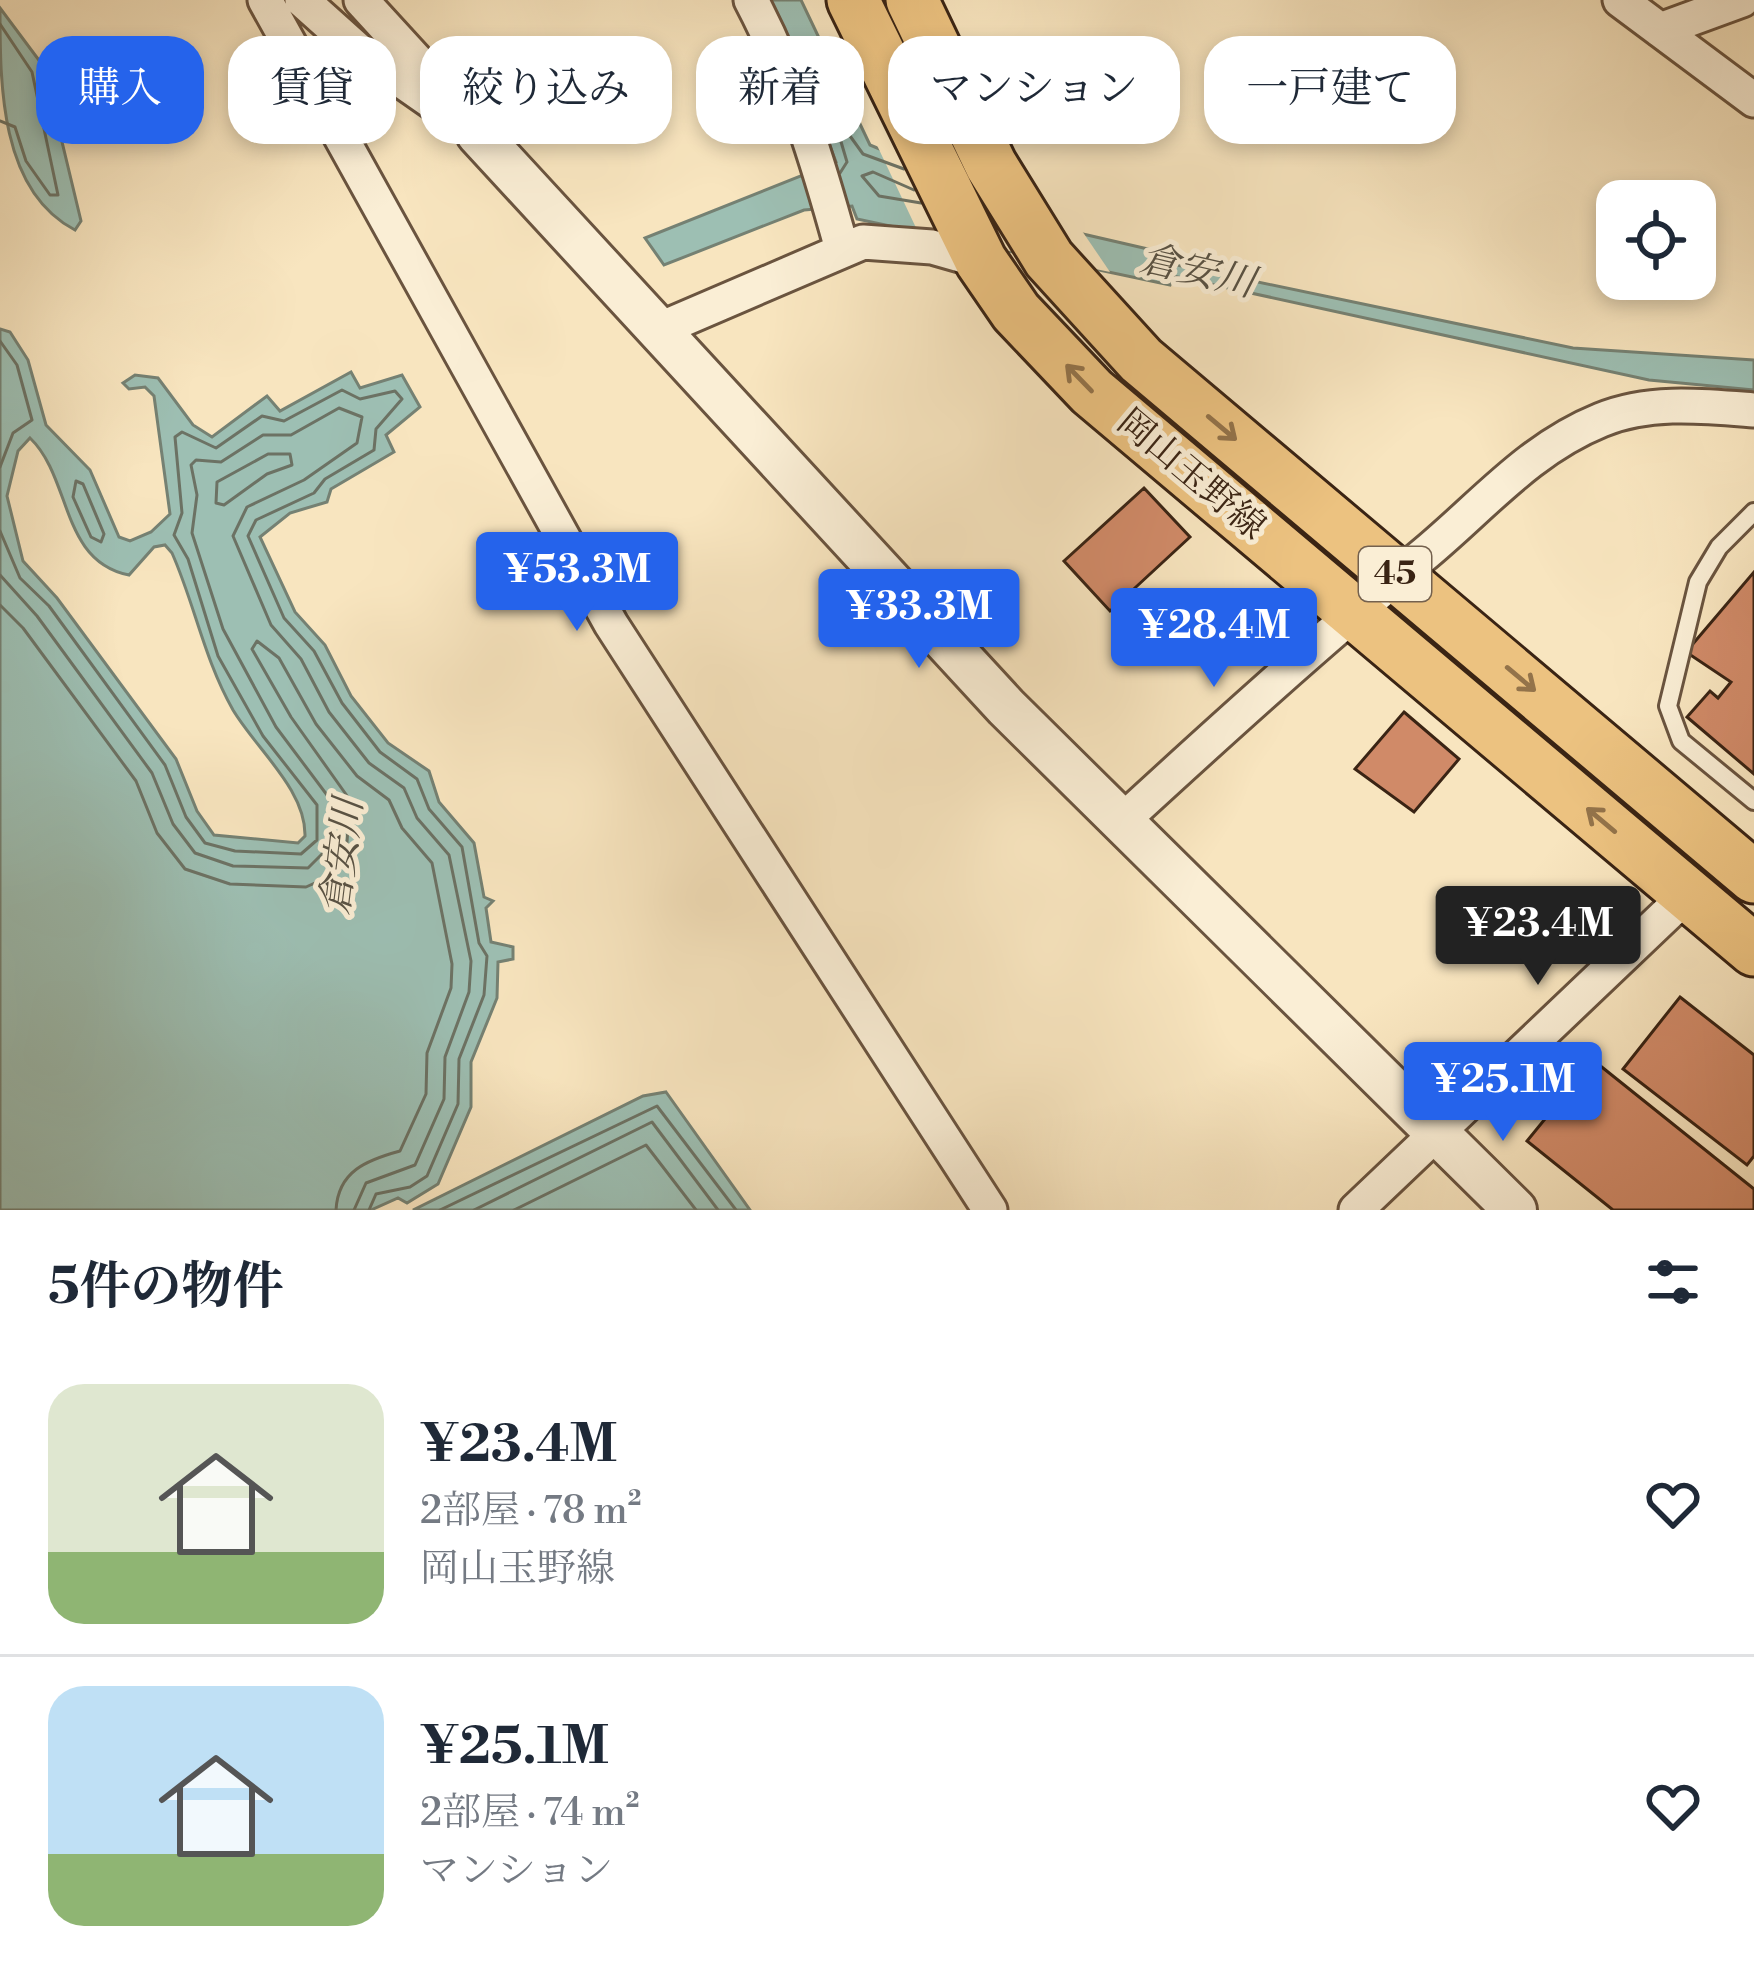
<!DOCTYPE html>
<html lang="ja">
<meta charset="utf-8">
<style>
:root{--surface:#fff;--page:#f2f2f3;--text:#1f2937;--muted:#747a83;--line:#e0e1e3;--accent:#2563eb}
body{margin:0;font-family:"Libre Bodoni","Noto Serif JP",serif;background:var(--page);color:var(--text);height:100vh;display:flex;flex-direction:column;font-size:45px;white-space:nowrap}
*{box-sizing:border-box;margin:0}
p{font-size:39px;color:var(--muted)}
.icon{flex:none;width:66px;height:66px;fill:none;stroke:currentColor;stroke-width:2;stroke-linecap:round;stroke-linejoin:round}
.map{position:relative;height:1210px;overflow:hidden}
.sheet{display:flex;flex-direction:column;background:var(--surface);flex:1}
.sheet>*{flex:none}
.hud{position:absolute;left:36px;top:36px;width:1683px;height:108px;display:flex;gap:24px}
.tools{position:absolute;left:1596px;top:180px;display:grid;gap:24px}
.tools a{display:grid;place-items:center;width:120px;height:120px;border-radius:24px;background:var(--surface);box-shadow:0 6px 18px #0003;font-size:60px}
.price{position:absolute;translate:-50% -102px;padding:0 27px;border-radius:12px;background:var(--accent);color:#fff;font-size:39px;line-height:78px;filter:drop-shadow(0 3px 6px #0008)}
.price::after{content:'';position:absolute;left:50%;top:72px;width:36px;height:27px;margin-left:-18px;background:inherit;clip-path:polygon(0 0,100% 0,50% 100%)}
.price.current{background:#222;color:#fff}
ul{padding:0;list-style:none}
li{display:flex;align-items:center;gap:36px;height:300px;padding:0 48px}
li+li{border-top:3px solid var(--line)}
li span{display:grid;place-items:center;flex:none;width:336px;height:240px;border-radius:36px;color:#555}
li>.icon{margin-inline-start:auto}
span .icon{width:144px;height:144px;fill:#fffc;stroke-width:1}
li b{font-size:51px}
h2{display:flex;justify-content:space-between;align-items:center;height:144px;padding:0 48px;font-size:51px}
.tag{padding:0 42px;border-radius:36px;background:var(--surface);box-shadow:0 6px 18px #0003;font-size:42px;line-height:108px}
.tag.current{background:var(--accent);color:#fff}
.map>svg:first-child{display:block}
</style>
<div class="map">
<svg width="1754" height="1210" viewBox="0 0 1754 1210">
<rect width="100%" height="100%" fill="#f8e5bf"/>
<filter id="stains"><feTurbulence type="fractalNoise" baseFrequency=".00167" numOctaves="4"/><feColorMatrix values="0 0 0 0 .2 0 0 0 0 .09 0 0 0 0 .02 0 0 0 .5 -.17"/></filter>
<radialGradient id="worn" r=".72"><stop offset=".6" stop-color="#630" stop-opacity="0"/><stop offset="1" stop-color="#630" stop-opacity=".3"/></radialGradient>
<path fill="#9dbfb3" stroke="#758173" stroke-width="3" fill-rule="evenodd" d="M765,0H801L870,145L1083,234L1178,256L1177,265L1573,348L1754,360V390L1649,380L1173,276L1170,285L857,219L852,206L804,210L664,265L645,238L836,162L797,60Z
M0,8L44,67L81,221L75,230C0,191 0,85 0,8Z
M0,329L10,332L28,360L46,425L90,470L119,537L130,541L151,532L170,514L154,396L145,387L129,389L123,383L135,375L158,378L193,425L212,437L267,396L280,411L351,372L360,388L402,375L420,407L386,435L394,452L331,489L327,502L290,513L260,537L295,612L325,645L351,696L388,743L429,771L439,802L474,843L484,897L493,901L486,908L491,942L513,947V959L498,962L497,998L471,1062V1107L438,1184L407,1203L398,1198L371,1210H0ZM30,438C72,478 60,561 129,575L154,547L165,545L172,553C195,605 204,659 233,710C257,750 306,790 305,836L298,843L214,835L197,811L176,759L57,598L23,561L7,496L18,451Z
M666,1092L750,1210H413L643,1096Z"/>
<path fill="#f8e5bf" d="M875,141L1078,225L1110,272L918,232Z"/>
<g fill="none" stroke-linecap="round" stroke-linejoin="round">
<path stroke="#6c7264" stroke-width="3" d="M0,24L32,72L58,195H50L26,161L15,127L0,121
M840,173L847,162L839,135L845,129L863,154L904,169
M914,190L873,172L862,176L879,196L921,203
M0,341L17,365L32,420L13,433L0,467
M290,454L292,465L267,474L224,505L216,503L217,482L268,454Z
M76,481L83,484L104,534L101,542L91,537L73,497Z
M0,531L20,578L49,606L165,765L186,817L205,843L235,851L301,854L317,840V805L263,736L218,656L188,559L174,535L182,513L175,437L182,432L216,448L262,416L284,421L342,390L360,399L395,391L402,399L376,429L374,450L325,479L314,493L256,520L248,536L284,618L314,651L342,703L380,752L417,779L429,809L462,847L479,943L487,956L484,995L459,1059L458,1104L427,1176L410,1187L376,1194L369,1210
M0,575L37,616L152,773L173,824L195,853L233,866L308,868L331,845L330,799L276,727L223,629L192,533L197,495L191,465L196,460L221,462L263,435H291L339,408L362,417L357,443L304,480L247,507L233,536L271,625L301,659L329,712L369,763L404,788L417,818L449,855L471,961L469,992L445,1057L444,1099L415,1165L366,1183L354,1210
M0,605L23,628L136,781L157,833L185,869L230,884L306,887L326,878L346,856L350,800L291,717L252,649L257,641L279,658L316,724L357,776L389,800L402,828L432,863L452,964L451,988L427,1053L426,1094L400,1151C367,1160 338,1171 336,1210
M440,1210L657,1106L736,1210
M474,1210L652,1122L718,1210
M514,1210L646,1145L696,1210"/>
</g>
<path fill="#d08a68" stroke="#3a2414" stroke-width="3" d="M1144,488L1190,537L1110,611L1064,561Z
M1754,572V774L1687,717L1710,691L1718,698L1731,682L1686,652Z
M1404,712L1459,759L1414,812L1355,769Z
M1680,997L1754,1055V1156L1747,1165L1623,1069Z
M1593,1060L1754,1189V1210H1613L1527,1141Z"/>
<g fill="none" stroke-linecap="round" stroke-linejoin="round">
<defs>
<path id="service" d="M1754,512L1719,547L1698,582L1668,706L1681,741L1754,801"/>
<path id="minor" d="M265,0L611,624L990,1210
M302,0L359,51L478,134
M361,0L457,105
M751,0C793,80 818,162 842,249
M1620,0L1754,100
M1660,30L1742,0
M658,330L863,242L932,247L981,261
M1120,823C1219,732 1317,643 1421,557C1481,508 1527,450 1601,420C1649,400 1704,406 1754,410
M1356,1210L1688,894"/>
<path id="tertiary" d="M478,134L1006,707L1515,1210"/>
<path id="primary" d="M853,0L981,261L1016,312L1092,392L1754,950
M912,0L991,165L1049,259L1141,360L1754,877"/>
</defs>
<use href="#service" stroke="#6a543f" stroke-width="22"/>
<use href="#minor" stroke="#6a543f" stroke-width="39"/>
<use href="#tertiary" stroke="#6a543f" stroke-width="48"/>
<use href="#primary" stroke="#3a2414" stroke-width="57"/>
<use href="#service" stroke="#faeed5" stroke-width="16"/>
<use href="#minor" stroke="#faeed5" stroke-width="33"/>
<use href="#tertiary" stroke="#faeed5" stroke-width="42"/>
<use href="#primary" stroke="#ecc280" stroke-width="51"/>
</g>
<defs><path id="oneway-shaft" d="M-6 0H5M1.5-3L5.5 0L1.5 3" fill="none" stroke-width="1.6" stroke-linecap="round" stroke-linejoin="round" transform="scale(3)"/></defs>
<g stroke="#93734a">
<use href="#oneway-shaft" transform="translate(1079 378) rotate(-134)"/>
<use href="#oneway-shaft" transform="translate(1222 428) rotate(40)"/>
<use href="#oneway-shaft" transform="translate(1521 679) rotate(40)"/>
<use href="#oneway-shaft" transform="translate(1601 820) rotate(-140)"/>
</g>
<g text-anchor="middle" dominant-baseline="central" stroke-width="10" stroke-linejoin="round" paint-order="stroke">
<rect fill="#faeed5" stroke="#74614e" stroke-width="3" x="1359" y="547" width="72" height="54" rx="9"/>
<g font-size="33" font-weight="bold" fill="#3a2414">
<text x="1395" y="574">45</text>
</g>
<g font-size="36" fill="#3a2414" stroke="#faeed5">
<text transform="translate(1191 475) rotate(40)">岡山玉野線</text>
</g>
<g font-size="39" font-style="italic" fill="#585244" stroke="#faeed5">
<text transform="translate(1197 272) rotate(13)">倉安川</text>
<text transform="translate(343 857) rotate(-83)">倉安川</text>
</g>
</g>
<rect width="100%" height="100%" filter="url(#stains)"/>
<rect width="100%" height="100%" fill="url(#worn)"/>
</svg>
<div class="tools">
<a><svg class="icon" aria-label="locate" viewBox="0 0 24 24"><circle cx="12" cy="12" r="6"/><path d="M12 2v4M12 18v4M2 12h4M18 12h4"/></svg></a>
</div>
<b class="price" style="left:577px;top:634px">¥53.3M</b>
<b class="price" style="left:919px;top:671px">¥33.3M</b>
<b class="price" style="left:1214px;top:690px">¥28.4M</b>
<b class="price current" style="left:1538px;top:988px">¥23.4M</b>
<b class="price" style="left:1503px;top:1144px">¥25.1M</b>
<div class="hud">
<a class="tag current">購入</a>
<a class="tag">賃貸</a>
<a class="tag">絞り込み</a>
<a class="tag">新着</a>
<a class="tag">マンション</a>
<a class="tag">一戸建て</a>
</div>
</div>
<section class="sheet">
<h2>5件の物件<svg class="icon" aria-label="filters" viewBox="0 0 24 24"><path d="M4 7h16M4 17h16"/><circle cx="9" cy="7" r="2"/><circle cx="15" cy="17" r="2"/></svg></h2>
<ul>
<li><span style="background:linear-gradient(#dfe7d0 70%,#8fb573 0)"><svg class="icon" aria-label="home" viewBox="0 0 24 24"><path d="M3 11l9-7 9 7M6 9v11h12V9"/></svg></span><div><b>¥23.4M</b><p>2部屋 · 78 m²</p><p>岡山玉野線</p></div><svg class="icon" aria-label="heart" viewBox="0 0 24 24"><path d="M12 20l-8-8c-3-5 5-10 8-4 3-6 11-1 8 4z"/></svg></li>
<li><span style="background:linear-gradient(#bfe0f5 70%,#8fb573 0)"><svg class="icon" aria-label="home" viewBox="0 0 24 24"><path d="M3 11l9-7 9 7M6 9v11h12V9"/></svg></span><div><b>¥25.1M</b><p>2部屋 · 74 m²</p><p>マンション</p></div><svg class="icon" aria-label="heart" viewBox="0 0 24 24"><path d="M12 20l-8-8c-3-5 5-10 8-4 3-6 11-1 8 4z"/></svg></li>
</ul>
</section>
